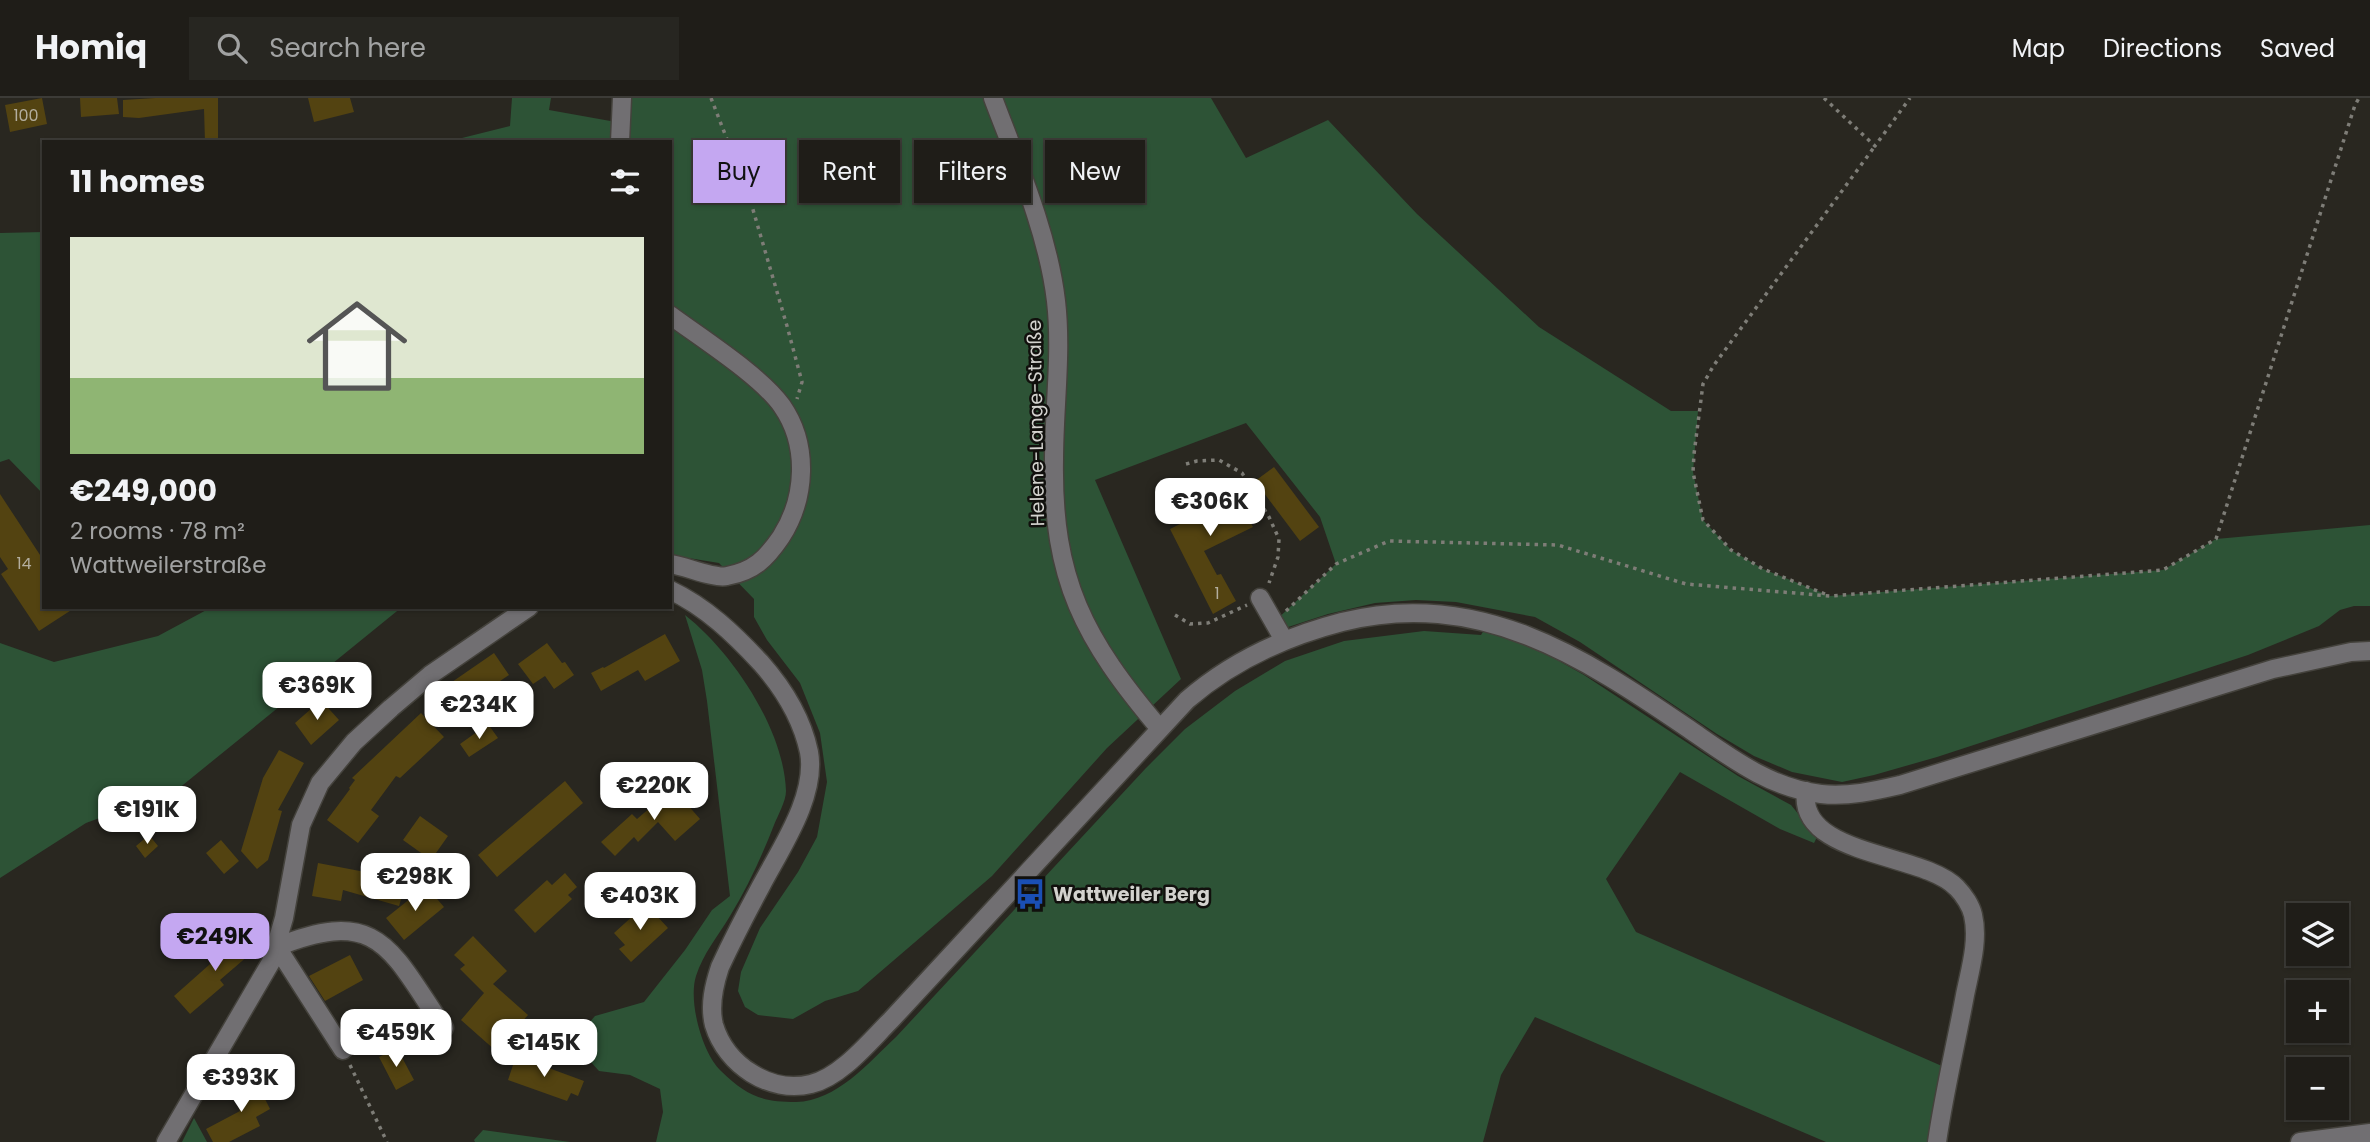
<!DOCTYPE html>
<meta charset="utf-8">
<style>
:root{--surface:#1f1d18;--page:#272621;--text:#f1f3f6;--muted:#a1a2a2;--line:#3c3b37;--accent:#c4a7f1}
body{margin:0;font-family:Poppins,sans-serif;background:var(--page);color:var(--text);height:100vh;display:flex;flex-direction:column;font-size:26px;white-space:nowrap}
*{box-sizing:border-box;margin:0}
p{font-size:23px;color:var(--muted)}
.icon{flex:none;width:38px;height:38px;fill:none;stroke:currentColor;stroke-width:2;stroke-linecap:round;stroke-linejoin:round}
.map{position:relative;flex:1;overflow:hidden}
.panel{position:absolute;left:42px;top:42px;width:630px;height:469px;display:flex;flex-direction:column;background:var(--surface);border-radius:0px;box-shadow:0 2px 5px #0004,0 0 0 2px var(--line)}
.panel>*{flex:none}
.hud{position:absolute;left:693px;top:42px;width:665px;height:63px;display:flex;gap:14px}
.tools{position:absolute;left:2286px;top:805px;display:grid;gap:14px}
.tools a{display:grid;place-items:center;width:63px;height:63px;border-radius:0px;background:var(--surface);box-shadow:0 2px 5px #0004,0 0 0 2px var(--line);font-size:35px}
.price{position:absolute;translate:-50% -60px;padding:0 16px;border-radius:14px;background:#fff;color:#222;font-size:23px;line-height:46px;filter:drop-shadow(0 2px 4px #0008)}
.price::after{content:'';position:absolute;left:50%;top:42px;width:21px;height:16px;margin-left:-10px;background:inherit;clip-path:polygon(0 0,100% 0,50% 100%)}
.price.active{background:var(--accent);color:#111}
ul{padding:0;list-style:none}
li{display:grid;align-content:center;gap:14px;height:371px;padding:0 28px}
li span{display:grid;place-items:center;height:217px;border-radius:0px;color:#555}
li>.icon{margin-inline-start:auto}
span .icon{width:126px;height:126px;fill:#fffc;stroke-width:1}
li b{font-size:30px}
h2{display:flex;justify-content:space-between;align-items:center;height:84px;padding:0 28px;font-size:30px}
.chip{padding:0 24px;border-radius:0px;background:var(--surface);box-shadow:0 2px 5px #0004,0 0 0 2px var(--line);font-size:24px;line-height:63px}
.chip.active{background:var(--accent);color:#111}
header{display:flex;align-items:center;gap:42px;box-sizing:border-box;height:98px;padding:0 35px;background:var(--surface);border-bottom:2px solid var(--line)}
header strong{font-size:33px}
nav{display:flex;gap:38px;margin-inline-start:auto;font-size:24px}
.search{width:490px;height:63px;background:var(--page);display:flex;align-items:center;gap:18px;box-sizing:border-box;padding:0 24px;border-radius:0px;color:var(--muted);font-size:26px}
.map>svg:first-child{display:block}
</style>
<header>
<strong>Homiq</strong>
<div class="search"><svg class="icon" aria-label="search" viewBox="0 0 24 24"><circle cx="10" cy="10" r="6"/><path d="M15 15l6 6"/></svg>Search here</div>
<nav><a>Map</a><a>Directions</a><a>Saved</a></nav>
</header>
<div class="map">
<svg width="2370" height="1044" viewBox="0 0 2370 1044">
<rect width="100%" height="100%" fill="#292720"/>
<path fill="#2d5336" d="M512,0H551L549,12L616,24L613,44H446L510,28Z
M626,0H1211L1246,60L1328,22L1417,116L1539,229L1671,313H1698L1693,374L1703,422L1731,452L1763,471L1830,498L2163,472L2216,441L2370,427V508H2354L2340,512L2319,528L2248,557L1937,659L1874,677L1842,684L1792,674L1754,658L1717,636L1580,544L1535,519L1456,504L1416,502L1375,505L1328,516L1279,532L1274,524L1336,466L1320,419L1246,325L1095,382L1181,581L1107,650L992,778L858,893L825,903L793,921L758,917L745,909L738,893L741,874L760,830L798,774L817,739L827,684L820,635L800,585L767,542L754,519V501L719,465L670,457V44H626Z
M44,134V397L9,361L0,364V135Z
M212,509H402L178,691L86,725L0,780V545L54,564L158,538Z
M685,517C732,554 784,631 786,693C786,703 778,717 774,727C762,758 747,790 730,818C718,838 703,856 696,878C688,903 702,955 721,973C746,997 760,1004 796,1004C837,1003 868,965 896,939L1146,670L1185,631L1235,593L1285,563L1344,543L1424,533L1481,537L1484,532L1536,550L1584,577L1738,678L1791,707L1817,739L1814,745L1780,731L1680,674L1606,781L1636,834L1951,972L1937,1044H1826L1535,919L1501,977L1483,1044H656L663,1014L660,991L630,977L599,973L581,953V934L595,918L644,904L685,852L712,812L730,798L707,603L702,572Z
M194,1020L207,1044H182Z
M483,1032L570,1044H475L474,1042Z"/>
<path fill="#534311" d="M42,0L47,26L10,34L5,7Z
M80,0H117L119,16L81,19Z
M155,0H218V44H205L204,11L139,20L123,19V2Z
M308,0H350L354,14L314,24Z
M1274,369L1319,429L1300,443L1255,383Z
M1220,381L1230,402L1237,399L1253,429L1204,453L1217,477L1221,476L1236,503L1213,516L1170,431L1194,419L1184,399Z
M0,396L44,463V509H76L39,533L1,476L8,471L0,459Z
M665,536L680,563L645,583L638,572L601,593L591,575L603,569L604,570Z
M547,545L562,565L565,564L574,577L554,591L545,578L533,586L518,566Z
M494,555L509,577L467,605L452,584Z
M321,602L339,622L311,647L295,625Z
M421,615L444,639L400,680L396,678L371,712L379,718L358,745L327,722L350,691L349,690L355,682L352,680Z
M488,626L498,640L469,659L460,646Z
M279,652L304,665L278,712L282,713L268,762L257,771L241,753L263,680Z
M565,683L583,705L497,779L478,757Z
M673,690L700,721L675,743L658,724L638,744L634,739L615,758L601,744L632,716L637,721Z
M420,718L448,738L431,762L403,742Z
M149,737L158,748L145,760L136,748Z
M221,742L239,763L224,776L206,755Z
M318,765L407,782L399,808L343,792L341,803L312,798Z
M565,775L577,789L568,797L572,801L535,835L514,812L547,782L552,787Z
M426,788L444,809L404,842L386,820Z
M646,806L668,830L631,864L619,851L625,847L614,835Z
M241,833L256,851L220,882L224,887L190,916L174,898L218,859L215,856Z
M473,838L507,873L493,886L528,917L496,953L461,922L484,895L460,871L465,867L454,857Z
M350,857L363,882L325,903L309,878Z
M359,921L370,943L357,949L346,928Z
M397,950L414,982L396,992L379,959Z
M516,958L584,983L578,998L571,995L567,1003L508,982Z
M250,980L257,994L261,993L270,1011L256,1019L260,1028L229,1044H213L206,1031L240,1013L231,990Z"/>
<g fill="none" stroke-linecap="round" stroke-linejoin="round">
<defs>
<path id="minor" d="M993,0C1017,64 1048,135 1056,203C1062,255 1054,309 1054,362C1052,482 1084,541 1160,631
M620,44L622,0
M670,217C701,240 761,278 782,308C809,347 806,400 781,439C766,461 754,473 727,478C714,481 686,468 670,466
M670,492C706,509 734,536 761,565C783,590 802,621 809,654C817,698 781,750 761,788C747,814 733,841 720,869C714,887 709,907 714,927C726,967 770,996 811,986C841,979 870,943 891,922L1187,602C1232,563 1284,539 1342,524C1478,490 1582,558 1689,631C1731,660 1770,690 1821,696C1848,699 1874,693 1900,687L2273,571L2351,554L2370,553
M1260,500L1284,542
M1806,693C1797,759 1923,754 1957,790C1964,797 1971,808 1973,817C1979,843 1970,872 1965,897C1956,946 1944,995 1937,1044
M343,952L277,849C380,807 391,853 444,930
M166,1044L271,864L284,820L301,727L320,685L354,644L391,610L430,577L529,509
M2300,1044L2370,1035"/>
</defs>
<use href="#minor" stroke="#44423c" stroke-width="21"/>
<path stroke="#7e7d77" stroke-width="3.5" stroke-dasharray="3.5 5" stroke-linecap="butt" d="M711,0L749,98L787,228L802,284L797,301
M1824,0L1875,48L1910,0
M1186,366L1197,363L1219,362L1242,375L1269,419L1279,441L1278,459L1269,485
M1825,496L1763,471L1731,452L1703,422L1693,374L1694,356L1703,286L1714,267L1875,48
M1286,513L1336,466L1389,443L1558,447L1686,486L1830,498L2163,472L2216,441L2355,7L2359,0
M1175,517L1190,526L1208,525L1247,507
M350,967L387,1044"/>
<use href="#minor" stroke="#716f72" stroke-width="18"/>
</g>
<defs>
<symbol id="bus-bare" viewBox="-9 -9 18 18"><path d="M-5-6H5V4H4V6H2V4H-2V6H-4V4H-5ZM-3.5-4V0h7V-4ZM-3.5 1.2v1.5H-2V1.2ZM2 1.2v1.5H3.5V1.2Z" fill="#1a4fb4" stroke="#11100d" stroke-width="2.5" paint-order="stroke"/></symbol>
</defs>
<g fill-rule="evenodd">
<use href="#bus-bare" x="1008" y="774" width="44" height="44"/>
</g>
<g text-anchor="middle" dominant-baseline="central" stroke-width="5" stroke-linejoin="round" paint-order="stroke">
<g font-size="16" fill="#b3ae9f">
<text x="26" y="17">100</text>
<text x="24" y="465">14</text>
<text x="1217" y="495">1</text>
</g>
<g font-size="19" fill="#d3d2ce" stroke="#11100d">
<text transform="translate(1036 325) rotate(-91)">Helene-Lange-Straße</text>
</g>
<g font-size="19" font-weight="bold" fill="#d3d2ce" stroke="#11100d" text-anchor="start">
<text x="1053" y="796">Wattweiler Berg</text>
</g>
</g>
</svg>
<div class="tools">
<a><svg class="icon" aria-label="layers" viewBox="0 0 24 24"><path d="M12 4l9 5-9 5-9-5zM3 14l9 5 9-5"/></svg></a>
<a>+</a>
<a>−</a>
</div>
<b class="price" style="left:1210px;top:440px">€306K</b>
<b class="price" style="left:317px;top:624px">€369K</b>
<b class="price" style="left:479px;top:643px">€234K</b>
<b class="price" style="left:654px;top:724px">€220K</b>
<b class="price" style="left:147px;top:748px">€191K</b>
<b class="price" style="left:415px;top:815px">€298K</b>
<b class="price" style="left:640px;top:834px">€403K</b>
<b class="price active" style="left:215px;top:875px">€249K</b>
<b class="price" style="left:396px;top:971px">€459K</b>
<b class="price" style="left:544px;top:981px">€145K</b>
<b class="price" style="left:241px;top:1016px">€393K</b>
<div class="hud">
<a class="chip active">Buy</a>
<a class="chip">Rent</a>
<a class="chip">Filters</a>
<a class="chip">New</a>
</div>
<section class="panel">
<h2>11 homes<svg class="icon" aria-label="filters" viewBox="0 0 24 24"><path d="M4 7h16M4 17h16"/><circle cx="9" cy="7" r="2"/><circle cx="15" cy="17" r="2"/></svg></h2>
<ul>
<li><span style="background:linear-gradient(#dfe7d0 65%,#8fb573 0)"><svg class="icon" aria-label="home" viewBox="0 0 24 24"><path d="M3 11l9-7 9 7M6 9v11h12V9"/></svg></span><div><b>€249,000</b><p>2 rooms · 78 m²</p><p>Wattweilerstraße</p></div></li>
</ul>
</section>
</div>
